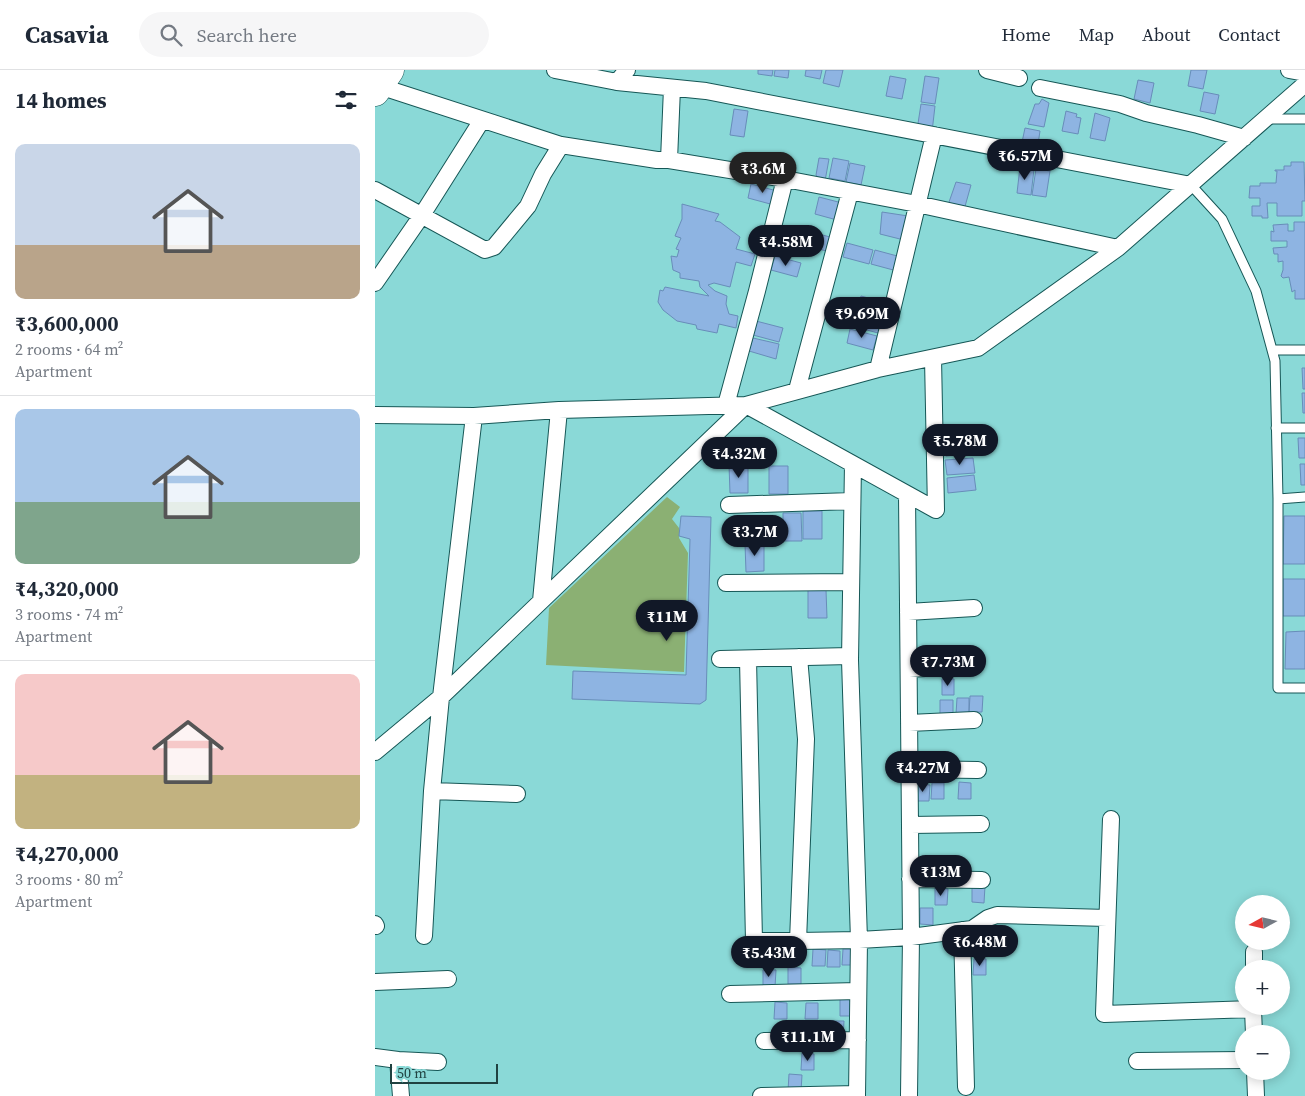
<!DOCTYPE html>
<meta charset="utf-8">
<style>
:root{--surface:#fff;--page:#f6f6f7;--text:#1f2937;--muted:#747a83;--line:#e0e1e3;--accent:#111827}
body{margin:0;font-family:"Source Serif 4",serif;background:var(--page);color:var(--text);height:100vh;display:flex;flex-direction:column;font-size:19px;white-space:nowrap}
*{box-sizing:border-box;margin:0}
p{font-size:16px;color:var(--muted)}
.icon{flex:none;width:28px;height:28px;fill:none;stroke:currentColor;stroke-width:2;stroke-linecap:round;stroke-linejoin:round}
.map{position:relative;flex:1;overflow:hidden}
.panel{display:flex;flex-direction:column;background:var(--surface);width:375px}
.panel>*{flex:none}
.needle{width:32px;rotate:262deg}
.buttons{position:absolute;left:860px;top:825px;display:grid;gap:10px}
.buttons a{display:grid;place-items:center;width:55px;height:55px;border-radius:50%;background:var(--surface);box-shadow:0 2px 12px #0003;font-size:25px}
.scale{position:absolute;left:15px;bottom:12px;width:108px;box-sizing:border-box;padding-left:5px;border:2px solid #204241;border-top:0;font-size:14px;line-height:18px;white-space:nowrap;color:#204241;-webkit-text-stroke:4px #8ad9d7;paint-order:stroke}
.price{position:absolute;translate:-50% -42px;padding:0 11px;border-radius:18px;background:var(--accent);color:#fff;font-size:16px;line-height:32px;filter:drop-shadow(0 1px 2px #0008)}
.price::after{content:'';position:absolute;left:50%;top:30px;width:15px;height:11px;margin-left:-8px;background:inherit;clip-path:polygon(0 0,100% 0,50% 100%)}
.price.on{background:#222;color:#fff}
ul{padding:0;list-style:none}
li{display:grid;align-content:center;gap:10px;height:265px;padding:0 15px}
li+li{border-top:1px solid var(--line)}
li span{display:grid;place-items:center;height:155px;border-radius:10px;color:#555}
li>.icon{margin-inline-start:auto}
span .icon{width:90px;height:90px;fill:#fffc;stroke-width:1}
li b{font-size:21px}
h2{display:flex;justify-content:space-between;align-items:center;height:60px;padding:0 15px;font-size:21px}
header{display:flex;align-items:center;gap:30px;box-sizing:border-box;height:70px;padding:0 25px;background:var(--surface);border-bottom:1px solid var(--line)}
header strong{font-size:24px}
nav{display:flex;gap:28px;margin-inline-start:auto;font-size:18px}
.search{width:350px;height:45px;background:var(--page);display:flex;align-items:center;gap:12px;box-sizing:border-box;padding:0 18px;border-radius:28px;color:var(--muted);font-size:19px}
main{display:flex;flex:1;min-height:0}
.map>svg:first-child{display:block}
</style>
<header>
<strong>Casavia</strong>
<div class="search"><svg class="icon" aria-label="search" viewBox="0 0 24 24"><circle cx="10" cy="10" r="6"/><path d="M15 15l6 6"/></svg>Search here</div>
<nav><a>Home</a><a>Map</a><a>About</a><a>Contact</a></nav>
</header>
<main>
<section class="panel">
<h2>14 homes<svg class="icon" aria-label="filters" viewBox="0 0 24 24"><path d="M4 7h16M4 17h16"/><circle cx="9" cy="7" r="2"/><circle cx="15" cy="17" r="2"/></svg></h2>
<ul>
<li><span style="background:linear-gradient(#c9d6e8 65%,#b9a48a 0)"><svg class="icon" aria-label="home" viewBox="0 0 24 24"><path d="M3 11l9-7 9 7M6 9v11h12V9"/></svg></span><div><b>₹3,600,000</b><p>2 rooms · 64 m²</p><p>Apartment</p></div></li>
<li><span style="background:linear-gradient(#a9c7e8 60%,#7fa58c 0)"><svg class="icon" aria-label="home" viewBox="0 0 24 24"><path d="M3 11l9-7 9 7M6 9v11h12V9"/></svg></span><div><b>₹4,320,000</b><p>3 rooms · 74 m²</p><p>Apartment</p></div></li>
<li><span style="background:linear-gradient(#f6c9c9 65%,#c2b280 0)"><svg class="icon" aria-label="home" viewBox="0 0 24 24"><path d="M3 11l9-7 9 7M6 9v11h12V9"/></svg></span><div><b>₹4,270,000</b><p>3 rooms · 80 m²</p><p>Apartment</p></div></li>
</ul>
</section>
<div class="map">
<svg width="930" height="1026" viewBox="0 0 930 1026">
<rect width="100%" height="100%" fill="#8ad9d7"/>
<path fill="#8bb073" d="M292,427L305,437L297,449L304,458V468L313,483L309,602L171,595L174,538Z"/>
<path fill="#8eb4e2" stroke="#688db9" d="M383,0H398L397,6L383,4Z
M400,0H414L413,8L399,6Z
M431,0H447L445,9L430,6Z
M451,0H468L464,17L448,13Z
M816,0H832L828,19L813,16Z
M515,6L531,9L527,29L511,26Z
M550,6L564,8L560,34L546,32Z
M763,10L779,13L775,33L759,29Z
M829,22L844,25L840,44L825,41Z
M667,29L674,33L669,57L653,54L660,34H664Z
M546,34L560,36L557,62L542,60Z
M359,39L373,41L369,67L355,65Z
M691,41L702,44L701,47L706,48L703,64L687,61Z
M720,43L735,48L730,71L715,68Z
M650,58L665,61L662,81L646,77Z
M444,88L454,89L450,111L444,110L441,105Z
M458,88L474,91L470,111L454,108Z
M916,92H929L930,131H927V146H902V133H892L893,148H887V146H877V136H885V128H874L875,116H885V113H901L902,101H900V100H909V96H916Z
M475,93L490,96L486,115L471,112Z
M645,97L659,99L656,125L642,123Z
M661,99L675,101L671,127L657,125Z
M581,112L596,115L589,140L573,135Z
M376,114L402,121L399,135L373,128Z
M444,127L467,133L462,150L440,144Z
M307,134L344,144L340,151L345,152L365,167L361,179L380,184L376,196L361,192L355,217L339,213L333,215L340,221L352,226L351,234L354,244L363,246L361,258L344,254L342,263L322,259L321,255L302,251L288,240L283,232L285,220L288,221L290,217L334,226L325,217L324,211L305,208V203L298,200L296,186L302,187L304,180L301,179L306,168L300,166L307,149Z
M507,142L533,146L529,170L505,164Z
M919,152H930V229H920V220L917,222L914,207L908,208L906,206L908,200V191L903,192V184H899L898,178L912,177V171H896V161L899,162L898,155L913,154V161H919Z
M432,161L459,168L455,182L429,175Z
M472,173L498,180L494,194L468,187Z
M500,180L526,187L522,201L496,194Z
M400,186L426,193L422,207L396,200Z
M486,226L512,233L508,247L482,240Z
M480,242L507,249L503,263L477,256Z
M381,251L408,258L404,272L378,265Z
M475,259L502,266L498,280L472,273Z
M378,268L404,274L401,289L374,281Z
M927,298H930V319H928Z
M927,323H930V343H928Z
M597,368L598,383L571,386L569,371Z
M923,368H930V388H924Z
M598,388L600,403L572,405L570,390Z
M925,394H930V415H926Z
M354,395H373V423H355Z
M394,396H413V424H394Z
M599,405L601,420L573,423L572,408Z
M428,441H447V469H428Z
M408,443H426L427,471H408Z
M306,446L336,447L331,630L325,634L197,629L198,601L311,605L315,469L304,466Z
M909,446H930V494H908Z
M389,473V501L371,502L370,474Z
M908,509H930V546H908Z
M433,520H451L452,548H433Z
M930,561V599H910L911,562Z
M567,609H579V625H567Z
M595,626H608L607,642H594Z
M582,628H594V645L581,644Z
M565,630H578V647L565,646Z
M584,712L596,713V729H583Z
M557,713H569V729H556Z
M542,714L555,715L554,731H542Z
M597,816H610L609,833L597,832Z
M560,818L573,819L572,835H560Z
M545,838H558V855L545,854Z
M438,879L451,880L450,896H437Z
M468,879H480V895H467Z
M453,880L465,881V897H452Z
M599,889H611V905H598Z
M413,897L426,898V914H413Z
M388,900H401L400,917H388Z
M465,929L478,930L477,946H465Z
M400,932L412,933V949H399Z
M431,933H443V949H430Z
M441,951H454L453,968H441Z
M456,951H469L468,968L456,967Z
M427,983L439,984V1000H426Z
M414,1004L427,1005L426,1021H413Z"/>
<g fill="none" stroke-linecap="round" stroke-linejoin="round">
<defs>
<path id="lane" d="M891,49H930
M816,115L847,149L881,221L900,291L903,429L930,427
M898,280H930
M901,358H930
M903,429V618H930"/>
<path id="street" d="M180,0L242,12
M252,0L242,12L331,21L816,115
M612,0L644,8
M914,0L930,3
M4,16L186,75L282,90H294L410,109L542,134L743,178
M665,18L745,34L771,43L823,55L869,68
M294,90L297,18
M0,120L110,180L119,177L153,136L168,104L186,75
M0,213L47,145L107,50
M503,299L559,65
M422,320L475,122
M351,335L382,221L410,109
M371,335L561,440L558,288
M0,345L99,346L184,340L371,335L503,299L603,278L743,178L930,14
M478,394L475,590L484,870L482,1026
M532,424L536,867L534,1026
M354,435L477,431
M351,513L476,512
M166,531L184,340
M533,542L599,538
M424,587L431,669L423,871L484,870L536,867L597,859L613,848L622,845L732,848
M345,589L475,586
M373,589L379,871H423
M534,599L599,595
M534,653L599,650
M0,682L66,627L371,335
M534,699L603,700
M57,721L142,724
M736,749L729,944L878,939L879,964
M535,755L606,754
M535,809L607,810
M0,854L1,856
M587,860L591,1017
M49,866L57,721L66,627L99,346
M879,899V882
M0,912L73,909
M355,924L483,921
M389,971L483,970
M0,987L23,990
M762,991L869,990
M880,1001L881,1026
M26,1026L23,990L63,992
M386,1026L482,1024"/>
<path id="highway" d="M0,22L15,0"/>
</defs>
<use href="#lane" stroke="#165756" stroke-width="11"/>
<use href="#street" stroke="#165756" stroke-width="18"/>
<use href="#highway" stroke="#165756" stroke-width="29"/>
<use href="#lane" stroke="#fff" stroke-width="9"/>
<use href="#street" stroke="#fff" stroke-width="16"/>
<use href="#highway" stroke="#fff" stroke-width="28"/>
</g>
</svg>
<div class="buttons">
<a><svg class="needle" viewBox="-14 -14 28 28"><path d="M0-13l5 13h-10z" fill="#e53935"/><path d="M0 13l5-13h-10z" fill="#747a83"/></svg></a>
<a>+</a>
<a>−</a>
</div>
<div class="scale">50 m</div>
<b class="price" style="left:650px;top:111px">₹6.57M</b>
<b class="price on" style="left:388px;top:124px">₹3.6M</b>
<b class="price" style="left:411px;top:197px">₹4.58M</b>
<b class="price" style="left:487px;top:269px">₹9.69M</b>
<b class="price" style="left:585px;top:396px">₹5.78M</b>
<b class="price" style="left:364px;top:409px">₹4.32M</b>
<b class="price" style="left:380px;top:487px">₹3.7M</b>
<b class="price" style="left:292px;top:572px">₹11M</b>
<b class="price" style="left:573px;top:617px">₹7.73M</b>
<b class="price" style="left:548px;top:723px">₹4.27M</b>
<b class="price" style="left:566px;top:827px">₹13M</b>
<b class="price" style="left:605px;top:897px">₹6.48M</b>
<b class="price" style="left:394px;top:908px">₹5.43M</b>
<b class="price" style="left:433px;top:992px">₹11.1M</b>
</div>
</main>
